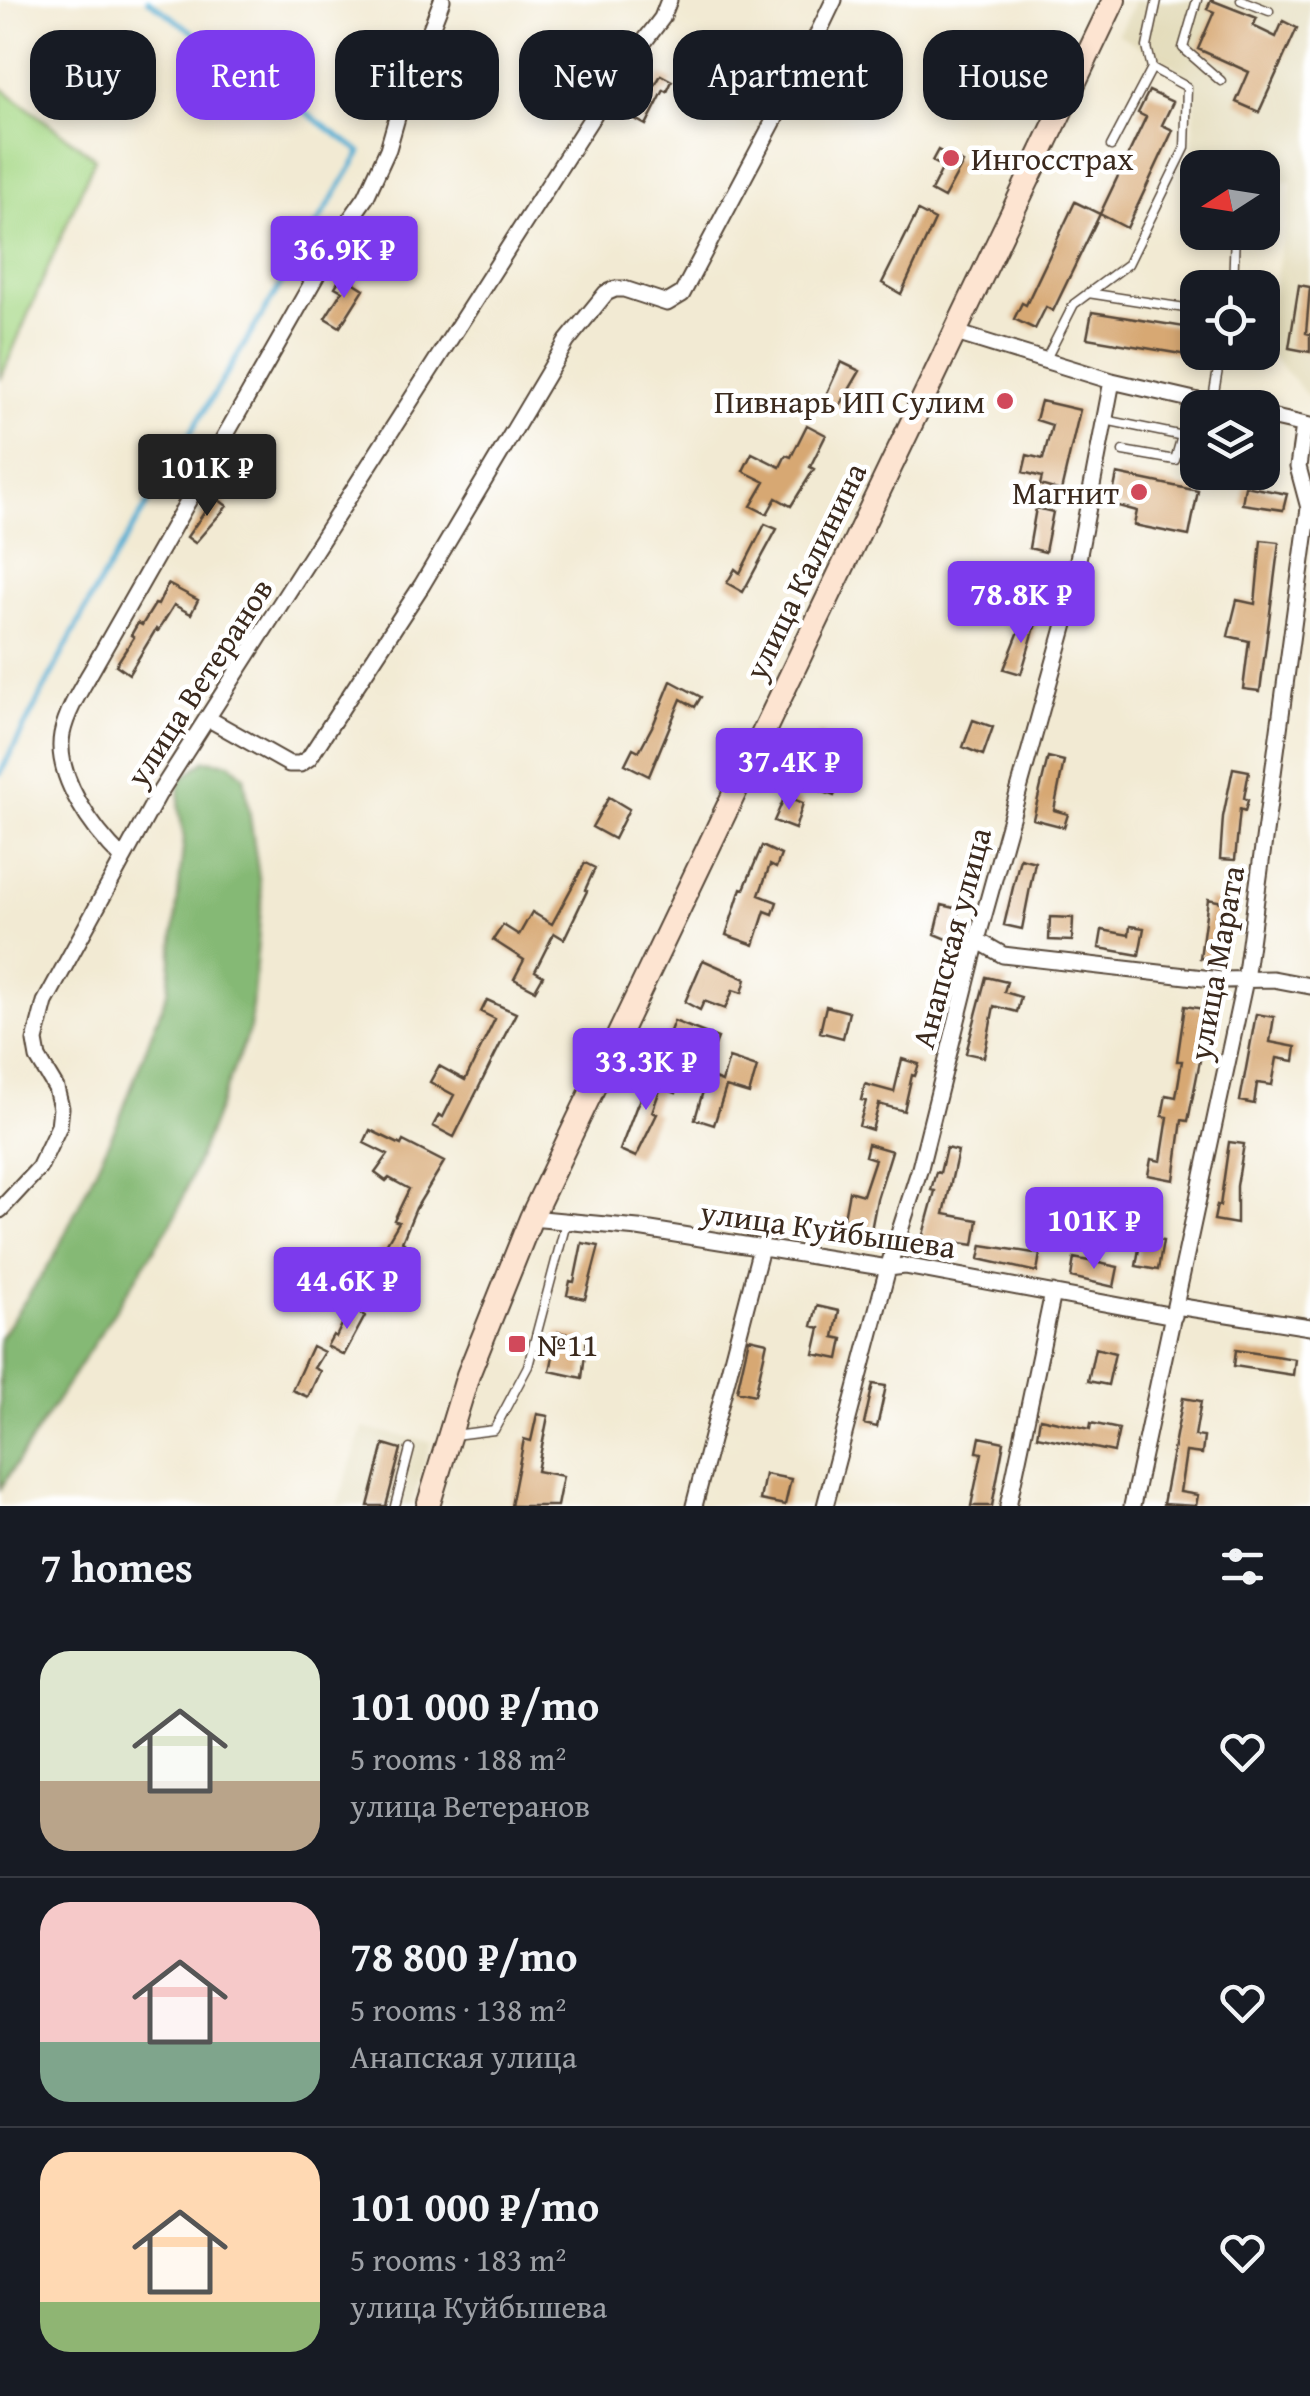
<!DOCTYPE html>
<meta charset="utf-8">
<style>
:root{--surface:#171b24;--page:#242831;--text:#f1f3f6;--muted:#9ea1a6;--line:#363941;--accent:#7c3aed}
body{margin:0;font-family:"Gentium Book Plus",serif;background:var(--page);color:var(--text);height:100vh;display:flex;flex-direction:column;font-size:38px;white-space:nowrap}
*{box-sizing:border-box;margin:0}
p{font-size:32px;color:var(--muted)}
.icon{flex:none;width:55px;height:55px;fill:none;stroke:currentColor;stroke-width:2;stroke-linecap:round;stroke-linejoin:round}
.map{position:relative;height:1506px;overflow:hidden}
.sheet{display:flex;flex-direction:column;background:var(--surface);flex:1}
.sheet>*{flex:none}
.banner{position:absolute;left:30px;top:30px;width:1250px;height:90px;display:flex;gap:20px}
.needle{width:65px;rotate:258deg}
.tools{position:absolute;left:1180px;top:150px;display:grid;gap:20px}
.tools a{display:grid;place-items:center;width:100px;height:100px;border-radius:20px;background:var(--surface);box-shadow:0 5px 15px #0003;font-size:50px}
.price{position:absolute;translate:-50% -85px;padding:0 22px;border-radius:10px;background:var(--accent);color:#fff;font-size:32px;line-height:65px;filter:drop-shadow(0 2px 5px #0008)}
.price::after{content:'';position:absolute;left:50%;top:60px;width:30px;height:22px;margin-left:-15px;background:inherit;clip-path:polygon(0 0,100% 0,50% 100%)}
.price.selected{background:#222;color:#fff}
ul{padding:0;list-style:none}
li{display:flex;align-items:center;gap:30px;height:250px;padding:0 40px}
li+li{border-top:2px solid var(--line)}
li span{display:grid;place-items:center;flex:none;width:280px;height:200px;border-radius:30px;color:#555}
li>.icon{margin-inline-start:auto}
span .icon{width:120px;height:120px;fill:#fffc;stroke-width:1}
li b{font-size:42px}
h2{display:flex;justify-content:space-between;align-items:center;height:120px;padding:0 40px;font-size:42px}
.tag{padding:0 35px;border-radius:30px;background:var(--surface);box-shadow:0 5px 15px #0003;font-size:35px;line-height:90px}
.tag.selected{background:var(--accent);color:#fff}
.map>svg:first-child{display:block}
</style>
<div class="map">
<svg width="1310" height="1506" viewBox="0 0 1310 1506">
<rect width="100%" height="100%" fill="#fff"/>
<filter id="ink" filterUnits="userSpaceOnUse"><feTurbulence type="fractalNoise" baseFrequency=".01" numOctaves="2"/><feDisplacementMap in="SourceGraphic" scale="20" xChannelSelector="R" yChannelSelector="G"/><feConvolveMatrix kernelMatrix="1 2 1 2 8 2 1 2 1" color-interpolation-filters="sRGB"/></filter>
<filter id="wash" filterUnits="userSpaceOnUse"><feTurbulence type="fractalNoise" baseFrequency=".0048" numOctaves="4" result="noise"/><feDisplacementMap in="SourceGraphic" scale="40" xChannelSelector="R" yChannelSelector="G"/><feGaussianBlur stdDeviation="2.25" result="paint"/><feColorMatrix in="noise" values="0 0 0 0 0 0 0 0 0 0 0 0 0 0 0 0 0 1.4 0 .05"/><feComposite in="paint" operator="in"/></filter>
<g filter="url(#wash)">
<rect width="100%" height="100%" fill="#f2ead3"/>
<path fill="#e3dbba" d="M1135,0H1310V399L1264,347L1292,183L1263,177L1262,168L1214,167L1191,163L1195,89L1180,70L1118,34Z
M363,1428L431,1442L411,1506H337Z"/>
<path fill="#a7d988" stroke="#718253" stroke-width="2.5" d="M0,87L95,158L0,380Z"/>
<path fill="#85b974" stroke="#607249" stroke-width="2.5" d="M205,760L230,763L244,776L262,898L250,1028L175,1217L0,1489V1338L54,1257L119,1120L168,990L184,839L179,809L180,780Z"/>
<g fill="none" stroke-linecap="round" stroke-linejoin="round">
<path stroke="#56afd3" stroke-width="5" d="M0,774L96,589L361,152L148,0"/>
</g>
<g id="blocks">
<path fill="#d7a873" d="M1211,0L1257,18L1253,26L1276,37L1283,21L1297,28L1259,112L1236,102L1249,72L1198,49L1214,12L1207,9Z
M1005,39L1018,46L1008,65L1013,68L1005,84L987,74Z
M661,75L672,81L667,92L664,90L646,125L635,119Z
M1149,91L1173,102L1162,125L1173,130L1127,228L1100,214L1146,117L1138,113Z
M938,150L963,163L944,198L931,191L943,167L932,161Z
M1075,202L1100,214L1053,311L1046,307L1035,329L1014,319L1022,303L1026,305Z
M918,211L935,220L901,294L882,283Z
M342,275L364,289L340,327L325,318L342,291L335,287Z
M1299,285L1310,287L1306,333L1310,334V352L1289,348Z
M1092,312L1197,329L1193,356L1087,338Z
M841,362L860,371L838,409L823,402Z
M1041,401L1080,410L1061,491L1040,485L1042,477L1023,472L1027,455L1043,459L1052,425L1036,420Z
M807,425L826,435L810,467L814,469L791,506L776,498L767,514L751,506L765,482L743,471L752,453L780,467L786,455L791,457Z
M1117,474L1198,491L1189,536L1134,525L1137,511L1111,504Z
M1245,486L1287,494L1283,510L1242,504Z
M215,497L227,506L195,543L187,537Z
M1036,508L1053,512L1045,552L1029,548Z
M765,524L777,529L743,592L727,583L735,569L740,573Z
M1261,540L1279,542L1260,691L1243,689L1249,641L1228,636L1237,600L1255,604Z
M168,584L198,600L191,614L174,605L158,631L156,629L129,674L116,665L134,637L131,635L138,623L142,625L155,604L158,605Z
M1025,616L1037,620L1021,674L1004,669Z
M671,681L701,697L695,707L681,699L649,776L625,764L633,748L639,751L654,723Z
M973,720L993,727L983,755L963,747Z
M819,734L837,742L824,772L841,778L834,796L803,784L818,746L814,745Z
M1048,757L1064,761L1054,810L1068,814L1064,827L1033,819Z
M1233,768L1249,771L1244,798L1248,800L1245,811L1240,809L1235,860L1220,859L1223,817Z
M785,796L803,803L795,829L774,821Z
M609,797L629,809L614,839L592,827Z
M762,846L781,855L776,868L770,865L759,895L777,902L773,914L765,911L754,945L726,935L741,888L744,889Z
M1020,858L1035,862L1022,929L1004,925Z
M585,863L595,868L585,890L587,891L564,939L554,933L535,971L543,976L535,990L514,979L524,960L493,940L503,925L519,935L532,912L552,924Z
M1208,899L1227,903L1217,949L1221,950L1219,962L1200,958Z
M942,905L959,909L952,941L935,934Z
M1050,917L1073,918L1072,941L1049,940Z
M1130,926L1144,928L1139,955L1099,948L1102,930L1129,935Z
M703,960L746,979L742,993L733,990L725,1009L704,1001L700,1010L685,1002Z
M986,977L1007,982L1004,992L1021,997L1017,1012L994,1006L984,1057L966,1053Z
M487,1000L516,1013L454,1137L433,1126L439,1115L443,1117L454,1095L430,1082L439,1066L465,1080L495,1019L481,1012Z
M826,1006L849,1012L843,1038L820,1032Z
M1185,1006L1210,1010L1188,1121L1182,1120L1174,1180L1148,1175L1151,1159L1161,1161L1168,1117L1162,1116L1166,1095L1176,1097L1182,1061H1177Z
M1256,1014L1274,1017L1270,1042L1296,1047L1294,1061L1277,1058L1272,1085L1257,1083L1254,1104L1240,1101Z
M674,1021L718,1038L712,1053L668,1036Z
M729,1058L757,1067L749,1094L726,1087L714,1125L695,1119L703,1091L689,1086L694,1071L722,1082Z
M902,1059L919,1064L915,1076L912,1075L904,1111L879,1104L872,1130L859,1126L866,1101L861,1100L865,1084L894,1092Z
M654,1071L680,1082L676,1093L661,1087L652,1112L657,1114L636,1157L620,1150L637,1105Z
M370,1130L401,1145L403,1141L444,1162L416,1208L402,1242L404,1243L379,1289L364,1280L381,1246L384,1248L399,1222L394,1220L409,1189L389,1178L386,1181L375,1173L388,1155L364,1143Z
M1229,1142L1244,1144L1237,1186V1224L1214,1220L1217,1205L1220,1206Z
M868,1144L892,1151L877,1199L868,1246L840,1239L849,1191L863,1195L875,1159L865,1156Z
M946,1148L958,1151L944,1214L978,1220L974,1245L940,1240L937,1251L920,1246L935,1191L931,1190L936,1172L940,1173Z
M1141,1237L1163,1241L1158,1270L1136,1266Z
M582,1243L599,1246L585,1299L567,1295L570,1281L574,1282Z
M982,1245L1040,1254L1037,1272L979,1259Z
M1074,1258L1118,1267L1114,1287L1071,1277Z
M817,1306L839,1311L834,1337L843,1339L839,1359L814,1354L820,1328L812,1326Z
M350,1308L365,1316L344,1355L327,1346L333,1335L336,1337Z
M558,1332L587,1338L582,1378L550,1371Z
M749,1338L767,1342L755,1395L737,1391Z
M312,1346L324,1352L314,1368L320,1371L308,1397L292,1390Z
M1095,1348L1115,1353L1108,1385L1088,1381Z
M1236,1350L1295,1359L1293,1375L1234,1366Z
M873,1384L886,1386L877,1427L864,1424Z
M1183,1398L1201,1401L1195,1436L1204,1437L1202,1454L1186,1452L1180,1492L1198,1495L1196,1506L1163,1504Z
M537,1414L548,1416L537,1471L563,1476L557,1506H511L524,1439L531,1441Z
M1040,1418L1090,1429L1091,1423L1119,1429L1114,1452L1037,1436Z
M980,1437L1004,1442L992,1506H971L982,1453L977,1452Z
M384,1444L401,1449L386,1506H368Z
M765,1474L791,1479L785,1505L760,1500Z"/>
</g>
</g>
<g filter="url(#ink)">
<use href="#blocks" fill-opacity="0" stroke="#564739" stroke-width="2.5"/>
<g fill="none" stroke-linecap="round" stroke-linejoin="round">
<defs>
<path id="service" d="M1197,0L1183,48L1221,81
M1241,0L1269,11
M1111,146L1152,68L1147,47L1157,0
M1233,288L1235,232
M1088,293L1198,310
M1045,361L1074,304L1128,264L1185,148L1187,87L1152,68
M1212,404L1221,352
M1105,420L1193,438L1198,436
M1123,451L1175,460L1182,436
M454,1435L494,1430L528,1366L566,1223
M395,1506L410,1449"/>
<path id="minor" d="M956,333L1112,381L1229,408
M1262,415L1310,426
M207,718L289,764H300L309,758L422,585L567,341L606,293L615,289H624L667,303L682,294L798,75L834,0
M123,859C94,831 54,777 62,734C67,709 85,683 97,661L340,234L366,197L388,149L398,114L442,0
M977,940L1003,955L1221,980L1273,979L1310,986
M0,1210L39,1168L59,1126L61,1108L56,1088L38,1058L35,1041L45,1002L158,795L621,72L662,18L669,0
M531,1218L638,1228L888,1268L905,1266L1174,1316
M1176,1306L1310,1327
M694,1506L761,1248
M825,1506L888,1268L920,1168L977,940L1067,617L1112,381
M1008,1506L1053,1293
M1132,1506L1245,980L1309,508L1298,467L1304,425"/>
<path id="secondary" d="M428,1506L468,1375L531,1218L1114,0"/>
</defs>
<use href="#service" stroke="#564739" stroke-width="11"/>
<use href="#minor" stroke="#564739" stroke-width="19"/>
<use href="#secondary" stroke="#564739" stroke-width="26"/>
<use href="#service" stroke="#fff" stroke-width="8"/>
<use href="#minor" stroke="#fff" stroke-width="15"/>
<use href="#secondary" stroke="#fde4d1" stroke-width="22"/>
</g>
</g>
<g fill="#d1495b" stroke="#fff" stroke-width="4">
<circle cx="951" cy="158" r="10"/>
<circle cx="1005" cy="401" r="10"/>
<circle cx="1139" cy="492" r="10"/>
<rect x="507" y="1334" width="20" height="20" rx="5"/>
</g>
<g text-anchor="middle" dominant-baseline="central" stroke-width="9" stroke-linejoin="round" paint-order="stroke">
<g font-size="32" fill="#3b2a1e" stroke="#fff" text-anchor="start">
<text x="971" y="158">Ингосстрах</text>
<text x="985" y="401" text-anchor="end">Пивнарь ИП Сулим</text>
<text x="1119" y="492" text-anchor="end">Магнит</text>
<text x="537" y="1344">№11</text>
</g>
<g font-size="32" fill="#3b2a1e" stroke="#fff">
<text transform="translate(805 571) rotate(-64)">улица Калинина</text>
<text transform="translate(199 682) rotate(-57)">улица Ветеранов</text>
<text transform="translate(951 938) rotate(-75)">Анапская улица</text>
<text transform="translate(1216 963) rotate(-80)">улица Марата</text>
<text transform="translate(828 1229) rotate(8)">улица Куйбышева</text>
</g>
</g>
</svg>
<div class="tools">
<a><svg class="needle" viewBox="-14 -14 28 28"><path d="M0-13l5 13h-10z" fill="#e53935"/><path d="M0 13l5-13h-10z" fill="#9ea1a6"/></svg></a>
<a><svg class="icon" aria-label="locate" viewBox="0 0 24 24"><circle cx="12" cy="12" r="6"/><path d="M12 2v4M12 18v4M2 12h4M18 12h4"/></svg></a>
<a><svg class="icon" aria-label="layers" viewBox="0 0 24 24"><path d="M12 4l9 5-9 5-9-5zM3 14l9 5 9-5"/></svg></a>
</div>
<b class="price" style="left:344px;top:301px">36.9K ₽</b>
<b class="price selected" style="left:207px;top:519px">101K ₽</b>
<b class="price" style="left:1021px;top:646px">78.8K ₽</b>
<b class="price" style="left:789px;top:813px">37.4K ₽</b>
<b class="price" style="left:646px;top:1113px">33.3K ₽</b>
<b class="price" style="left:1094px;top:1272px">101K ₽</b>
<b class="price" style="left:347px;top:1332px">44.6K ₽</b>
<div class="banner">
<a class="tag">Buy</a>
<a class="tag selected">Rent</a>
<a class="tag">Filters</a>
<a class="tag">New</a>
<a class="tag">Apartment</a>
<a class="tag">House</a>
</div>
</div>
<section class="sheet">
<h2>7 homes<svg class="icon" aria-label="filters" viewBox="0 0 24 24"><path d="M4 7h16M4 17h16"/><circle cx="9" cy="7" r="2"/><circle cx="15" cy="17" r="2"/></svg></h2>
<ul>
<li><span style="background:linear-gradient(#dfe7d0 65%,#b9a48a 0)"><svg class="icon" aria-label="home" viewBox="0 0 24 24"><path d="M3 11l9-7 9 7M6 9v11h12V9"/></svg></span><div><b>101 000 ₽/mo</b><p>5 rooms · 188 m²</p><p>улица Ветеранов</p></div><svg class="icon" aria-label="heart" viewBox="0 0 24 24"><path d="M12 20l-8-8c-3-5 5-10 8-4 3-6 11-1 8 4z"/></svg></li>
<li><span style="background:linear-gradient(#f6c9c9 70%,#7fa58c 0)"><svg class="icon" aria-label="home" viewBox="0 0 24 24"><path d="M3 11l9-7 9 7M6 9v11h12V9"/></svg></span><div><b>78 800 ₽/mo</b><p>5 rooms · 138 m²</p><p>Анапская улица</p></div><svg class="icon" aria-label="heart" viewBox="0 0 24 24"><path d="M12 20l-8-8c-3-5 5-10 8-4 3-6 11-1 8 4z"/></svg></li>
<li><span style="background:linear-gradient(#ffd9b3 75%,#8fb573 0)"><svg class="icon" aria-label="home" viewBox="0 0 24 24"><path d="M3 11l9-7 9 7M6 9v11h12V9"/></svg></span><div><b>101 000 ₽/mo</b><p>5 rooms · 183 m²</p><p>улица Куйбышева</p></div><svg class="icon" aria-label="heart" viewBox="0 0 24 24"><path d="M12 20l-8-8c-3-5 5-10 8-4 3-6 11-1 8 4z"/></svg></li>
</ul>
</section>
